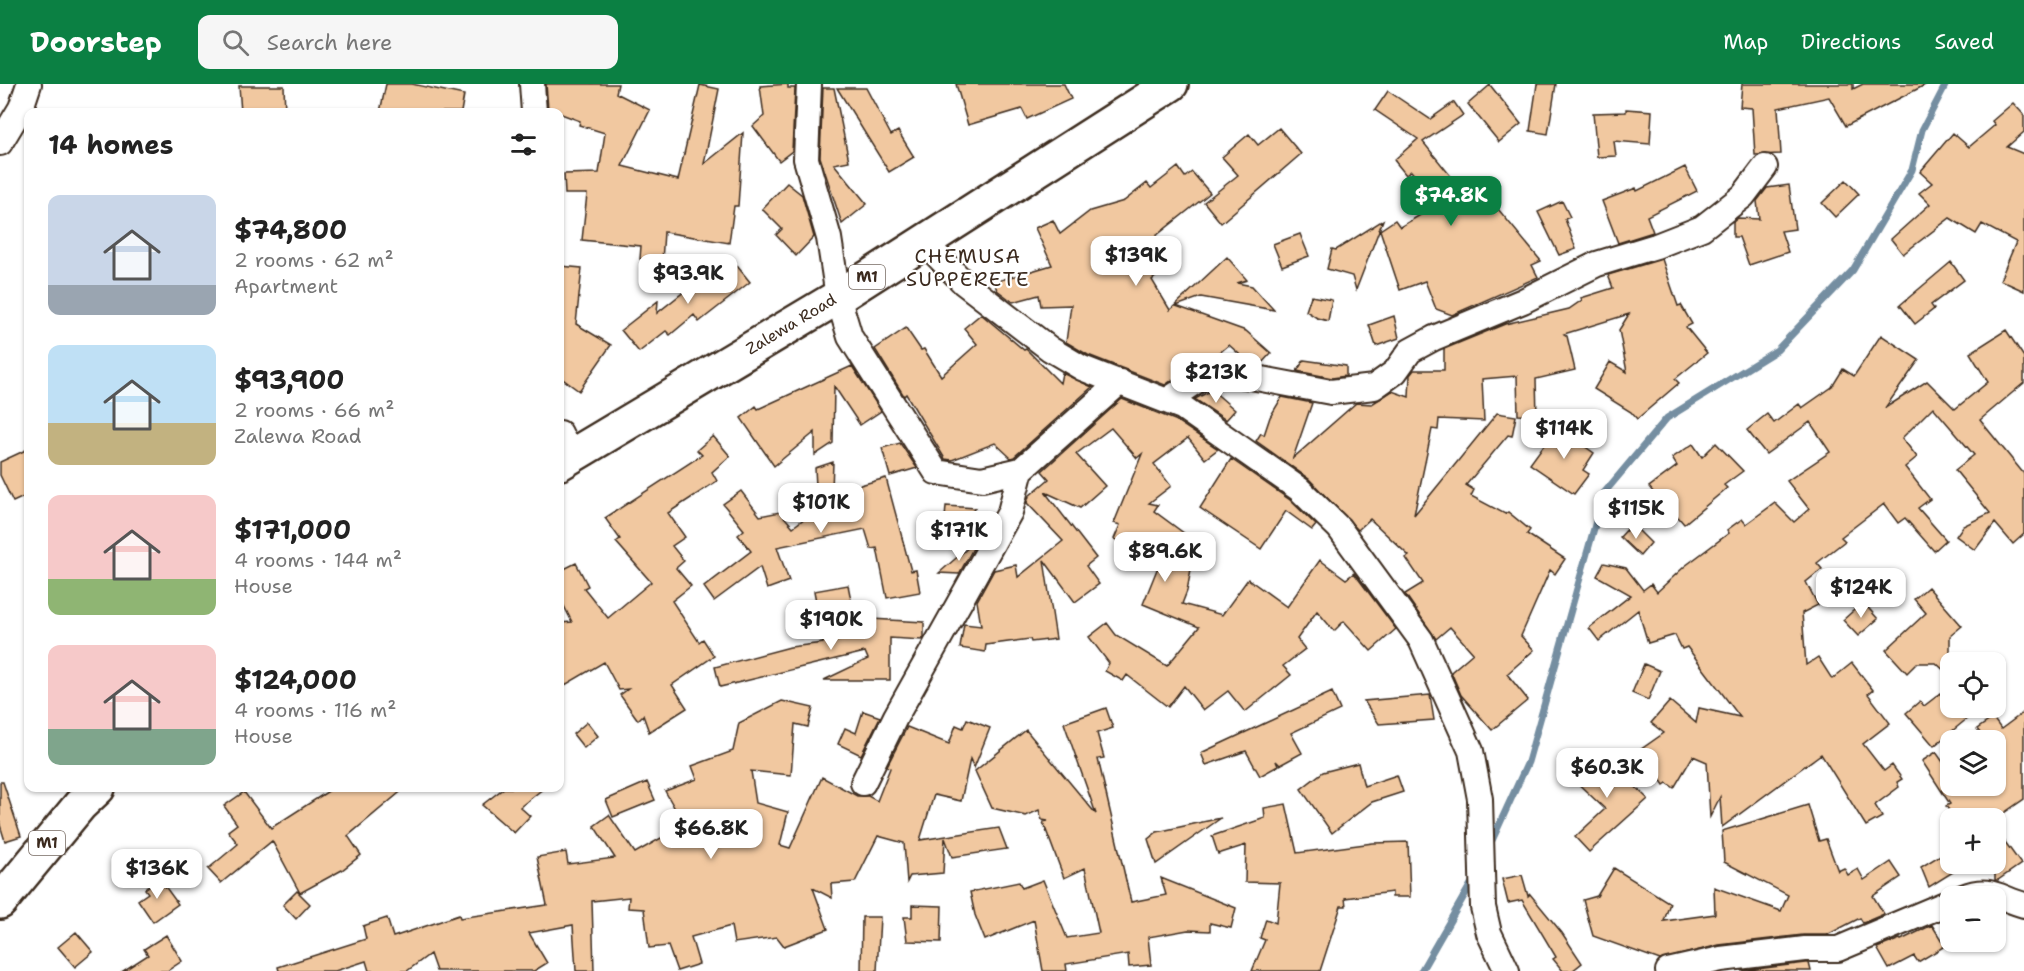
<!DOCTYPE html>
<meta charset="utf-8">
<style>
:root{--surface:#fff;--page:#f6f6f6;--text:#222;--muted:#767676;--accent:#0b8043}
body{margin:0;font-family:"Shantell Sans",sans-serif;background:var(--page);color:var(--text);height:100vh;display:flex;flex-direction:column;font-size:22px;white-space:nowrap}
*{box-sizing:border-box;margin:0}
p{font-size:20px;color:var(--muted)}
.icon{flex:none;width:33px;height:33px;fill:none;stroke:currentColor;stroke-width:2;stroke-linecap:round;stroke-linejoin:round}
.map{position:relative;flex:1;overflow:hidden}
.drawer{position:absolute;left:24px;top:24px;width:540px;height:684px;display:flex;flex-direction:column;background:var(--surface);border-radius:12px;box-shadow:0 2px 4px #0004}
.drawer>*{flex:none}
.buttons{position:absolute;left:1940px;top:568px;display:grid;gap:12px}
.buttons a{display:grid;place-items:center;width:66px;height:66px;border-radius:12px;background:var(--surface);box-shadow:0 2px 4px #0004;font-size:30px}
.price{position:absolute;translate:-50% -51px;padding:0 14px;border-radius:12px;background:#fff;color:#222;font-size:20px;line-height:39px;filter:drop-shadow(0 2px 3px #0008)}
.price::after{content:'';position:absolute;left:50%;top:36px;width:18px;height:14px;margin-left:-9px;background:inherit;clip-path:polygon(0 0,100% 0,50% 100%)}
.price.current{background:var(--accent);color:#fff}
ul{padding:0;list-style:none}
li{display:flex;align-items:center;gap:18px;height:150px;padding:0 24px}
li span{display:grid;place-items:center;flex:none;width:168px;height:120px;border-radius:12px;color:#555}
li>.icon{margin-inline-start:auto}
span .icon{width:72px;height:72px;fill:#fffc;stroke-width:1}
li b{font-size:26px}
h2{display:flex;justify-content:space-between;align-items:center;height:72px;padding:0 24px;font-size:26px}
header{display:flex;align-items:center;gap:36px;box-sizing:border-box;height:84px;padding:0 30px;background:var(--accent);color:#fff}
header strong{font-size:28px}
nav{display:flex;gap:33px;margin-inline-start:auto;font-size:21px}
.search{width:420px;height:54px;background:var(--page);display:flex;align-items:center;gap:15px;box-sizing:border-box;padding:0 21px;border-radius:12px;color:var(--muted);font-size:22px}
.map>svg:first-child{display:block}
</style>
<header>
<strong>Doorstep</strong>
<div class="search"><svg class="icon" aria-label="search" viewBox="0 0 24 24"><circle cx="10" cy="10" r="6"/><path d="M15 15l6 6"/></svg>Search here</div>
<nav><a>Map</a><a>Directions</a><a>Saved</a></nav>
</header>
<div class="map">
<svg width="2024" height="887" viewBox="0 0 2024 887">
<rect width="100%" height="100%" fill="#fff"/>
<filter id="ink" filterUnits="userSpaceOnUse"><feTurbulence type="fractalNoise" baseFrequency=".0167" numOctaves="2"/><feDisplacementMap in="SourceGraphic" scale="12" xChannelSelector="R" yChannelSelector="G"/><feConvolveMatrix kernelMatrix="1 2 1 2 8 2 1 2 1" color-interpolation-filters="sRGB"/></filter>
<g filter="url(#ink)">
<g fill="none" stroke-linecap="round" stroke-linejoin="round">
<path stroke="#748ea1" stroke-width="7" d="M1489,763L1528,678L1604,409L1667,334L1777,266L1853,186L1912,86L1922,46L1946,0
M1421,887L1471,800"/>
</g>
<path fill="#f1c8a0" stroke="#3b2a1e" stroke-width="1.5" d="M386,0H412L464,11L461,28H380Z
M546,0H618L616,9L650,26L622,82L678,96L700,1L719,5L704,80L743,49L738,122H734L729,159L664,148L662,177L640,175L641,162L582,156L587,110H565L564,90L599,89L605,49L579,41L580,37L548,25Z
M788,0V4H795L792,67L779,77L753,42L764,32L760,2Z
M956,0H1064L1071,15L1027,35L1022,25L968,41Z
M1537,0H1556L1548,50L1530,47Z
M1742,0H1853V5L1863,0H1927L1846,42L1829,13L1778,24L1781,70L1755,71L1752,24L1740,23Z
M1490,1L1521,40L1499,58L1468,20Z
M239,2H284L285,28H241Z
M823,4H834L849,77L834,80L867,120L842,140L820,73Z
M837,4H866L891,51L898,47L914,73L889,88Z
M1388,7L1430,35L1454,18L1463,31L1423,58L1471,117L1484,108L1541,177L1532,181L1538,193L1452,231L1436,225L1425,197L1400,206L1380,146L1395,136L1400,143L1439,120L1411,87L1406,91L1394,76L1418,55L1375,26Z
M2013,19L2024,31V48L2007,63L2024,70V207L2000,196L2016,158L1982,140L1976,150L1950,134L1903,170L1891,155L1930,120L1919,109L1932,99L1920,88L1953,49L1969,63L1995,41L1992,37Z
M1626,25L1652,27L1650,60L1614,57L1616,72L1597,73L1593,29L1626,28Z
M1279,44L1301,70L1221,139L1204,118L1238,91L1222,73L1249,50L1258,61Z
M1178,83L1185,93L1192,88L1210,109L1156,152L1175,177L1152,196L1170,226L1227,173L1247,196L1237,199L1252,202L1274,226L1201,213L1176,222L1246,247L1271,269L1261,280L1248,278L1229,261L1213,274L1190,284L1165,301L1088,271L1066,258L1071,221L1041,222L1039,211L1013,218L997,206L994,198L1052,181L1035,144L1053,136L1060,150L1090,127L1124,117L1147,99L1151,104Z
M1685,83L1697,107L1647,132L1653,148L1618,159L1602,117L1636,104L1637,107Z
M1846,96L1859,110L1835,133L1822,119Z
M787,99L802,111L814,153L796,172L776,151L782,145L762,125Z
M1789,101L1795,145L1781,147L1788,168L1749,181L1739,153H1733V138L1738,134L1759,135L1757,117L1767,104Z
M1562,117L1570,133L1565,135L1576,165L1559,171L1538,128Z
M1383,136L1356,206L1352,192L1327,185L1332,165L1336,166Z
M1300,150L1309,172L1282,182L1273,160Z
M729,172L750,198L699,238L694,231L670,251L666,247L639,268L621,246L658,217L657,229Z
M1662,175L1678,222L1681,221L1692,240L1686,243L1707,269L1675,295L1679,299L1637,335L1631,328L1594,305L1610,278L1627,288L1619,246L1629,230L1564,250L1567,252L1575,286L1536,295L1537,332L1518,331L1517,292L1482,295L1484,337L1439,335L1438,346L1432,345L1414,431L1497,329L1516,332L1512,352L1508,351L1466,401L1474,406L1471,412L1505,430L1508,428L1530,446L1527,450L1565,475L1555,490L1550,486L1521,552L1534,566L1507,590L1528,616L1492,646L1461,611L1451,588L1473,569L1450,543L1436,555L1405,510L1423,499L1406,474L1409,472L1370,435L1358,446L1309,395L1256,357L1261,349L1264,351L1270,333L1282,313L1312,319L1293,374L1356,319L1372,320L1392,307L1409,313L1410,291L1414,286H1444V265L1505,240L1569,225L1582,216L1581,214L1613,204L1608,191Z
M1951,178L1964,196L1931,221L1934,225L1915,240L1900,221Z
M560,182L582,184L576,240L611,261L579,307L560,293Z
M1311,212L1332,216L1328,237L1317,234L1306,227Z
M981,230L1024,266L1026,265L1060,299L1062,289L1092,303L1014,373L1011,374L995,359L952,376L945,375L906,310L904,312L875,265L906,244L921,266L924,265L941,292L977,260L964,244Z
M1394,232L1399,254L1376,262L1369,241Z
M2006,246L2024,273V299L1980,336L2024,390V450L2013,460L1995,439L1975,466L1956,452L1963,442L1990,429L1955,386L1974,371L1933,323L1902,354L1917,373L1905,383L1930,415L1918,424L1946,456L1934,467L1905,434L1898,439L1884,420L1841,453L1845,457L1817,479L1822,485L1806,498L1818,521L1802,529L1806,581L1818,573L1832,595L1852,579L1873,606L1868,610L1890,639L1863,660L1884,687L1892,681L1902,695L1897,698L1899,703L1875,721L1882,733L1866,742L1821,670L1722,743L1720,713L1710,733L1707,678L1693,672L1674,704L1667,699L1664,701L1640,666L1664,649L1651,639L1670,617L1696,639L1699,624L1740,633L1687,563L1682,565L1675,551L1648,559L1638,526L1599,557L1589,544L1631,511L1597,492L1604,479L1626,484L1643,506L1651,500L1657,508L1685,482L1729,449L1727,446L1742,435L1746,440L1775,419L1794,438L1809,425L1787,397L1830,368L1810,338L1766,370L1747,346L1767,330L1774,339L1799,320L1802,324L1832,303L1843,285L1854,292L1881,251L1919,276L1885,324L1927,297L1955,325L1988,298L1970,269Z
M1304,276L1346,282V292L1332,294L1297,287Z
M852,282L881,327L860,341L834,302L833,359L815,371V348L774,382L741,334L756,322L758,325Z
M1212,306L1235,326L1226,336L1195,315Z
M1122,315L1175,336L1218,365L1205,375L1188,354L1154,380L1171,402L1149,419L1158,421L1154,427L1196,458L1187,507L1182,520L1222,531L1248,495L1287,523L1320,476L1346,495L1354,489L1396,545L1371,567L1344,537L1334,547L1317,527L1297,555L1305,565L1283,582L1291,591L1245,628L1228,607L1203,626L1184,602L1168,623L1127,591L1123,597L1105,587L1109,579L1089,553L1107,539L1116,551L1167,582L1199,543L1143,520L1162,473L1114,455L1120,441L1114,439L1142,370L1137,374L1111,344L1076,370L1105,402L1080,424L1045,408L1096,474L1086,482L1099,500L1075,518L1044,476L1056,555L1031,558L1030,555L986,561L985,568L960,564L964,540L981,542L977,517L994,486L1016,481L1018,493L1063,457L1027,419L1029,412L1049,395L1042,387Z
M1557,343L1594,369L1583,386L1589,390L1574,410L1530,380Z
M713,352L730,372L712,388L717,397L668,429L685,453L672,462L684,477L676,484L691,502L672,517L699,558L703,555L714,572L672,601L687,624L649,648L643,631L638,636L620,611L628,605L619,606L604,578L560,604V539L572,538L560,514V487L576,479L588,502L584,504L608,534L651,498L616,458L620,455L605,434L702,371L697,366Z
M900,359L917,384L890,392L882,364Z
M1716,359L1743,387L1724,401L1727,404L1684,440L1668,421L1666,424L1649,403L1677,382L1672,374L1693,360L1702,373Z
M28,365V411L13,418L0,391V378Z
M1231,375L1290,416L1316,441L1312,446L1286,427L1261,465L1200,424Z
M833,378L832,406L837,405L838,407L886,394L911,487L916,486L920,508L887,514L877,464L871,465L865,445L777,463L789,497L767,505L760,483L714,517L704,503L751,467L738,451L744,446L723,420L741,407L760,432L780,428L793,443L809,431L804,424L817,421L815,384Z
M946,422L975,424L943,459Z
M1632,440L1651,459L1640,472L1620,453Z
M978,455L959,490L939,489Z
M848,501L852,521L818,528L814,507Z
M1928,503L1962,542L1950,552V592L1936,579H1917L1907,589L1886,566L1926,529L1914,515Z
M1863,518L1878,535L1858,552L1843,536Z
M818,532L924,538V553L922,556L890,554V596H824L868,575L865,568L720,603L715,583L790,563L823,559Z
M1644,580L1660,587L1648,616L1632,609Z
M1950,602V624H1960L1968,634L1934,662L1906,629L1920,617L1924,622Z
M1332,608L1340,626L1291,649L1302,669L1280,681L1276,677L1278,682L1260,692L1246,667L1206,681L1201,669Z
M1430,611L1434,636L1379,640L1364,617Z
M782,617L813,624L808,643L795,640L791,691L751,687L756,719L788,728L780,761L790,764L822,693L857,712H868L877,717L890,684L887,682L907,643L949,660L956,641L963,644L967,635L990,644L974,684L970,675L961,717L934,711L920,756L999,744L1007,765L952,773L945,754L943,789L910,792L907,798L904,759L878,752L855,798L831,800L832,814L813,804L828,845L784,862L777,853L734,859L731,842L691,853L699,880L677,887L668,862L649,864L644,825L628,824L629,813L592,817L594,887H576L573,841L529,849L547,879L534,887H436L430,870L407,887H369L366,877L335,887H279L278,883L366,855L363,842L387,834L393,853L459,831L460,834L547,821L537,773L566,768L568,780L615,774L594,742L609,731L635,769L684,741L665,707L697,695L692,682L733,667L739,639Z
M1106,624L1113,644L1097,649L1104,674L1098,675L1131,818L1166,811L1161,794L1236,824L1231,844L1210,839V847L1188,846L1148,853L1151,881L1129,883L1128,870L1066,880L1067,887H1043L1034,836L985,856L975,831L970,808L1019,798L1022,804L1043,796L1067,854L1099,849L1085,784L1064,794L1043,738L1048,737L1042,736L1039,726L1026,732L992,724L975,687L1026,646L1096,730L1064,639Z
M863,627L880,633L861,671L838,660L845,644L856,649Z
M2024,628V715L1995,735H1955L1946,722L1950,720L1922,677L1936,668L1950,688V702H1995V657H1986L1977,645L1993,634L2001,645Z
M587,638L598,652L584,664L573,650Z
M1598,667L1648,715L1589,768L1575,753L1605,725L1572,694Z
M1358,679L1364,702L1397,691L1403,708L1372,718L1332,749L1301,705L1323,688Z
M0,698H3L21,752L5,757L0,741Z
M647,698L655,716L613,733L606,716Z
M333,704H405L348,752L361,771L342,786L300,809L272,757L221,799L208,785L238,760L228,747L237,740L224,722L244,708L271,744Z
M504,704H544L520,723L530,732L514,749L482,721Z
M1286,720L1297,769L1373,759L1408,758L1410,813H1392V808L1345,814L1346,822H1341L1320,887H1252L1265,856L1260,854L1266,835L1276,839L1280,799L1245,798L1246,761L1218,770L1212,752L1265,734L1264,724Z
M1808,721L1819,757L1826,755L1838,787L1844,784L1848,791L1858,785L1864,796L1891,778L1901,793L1873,812L1884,830L1863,839L1860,834L1827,851H1803L1719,861L1660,876L1593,852L1583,816L1597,812L1614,784L1670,819L1664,837L1715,830L1714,803L1781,827L1788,811L1724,778L1722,747Z
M1221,734L1156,780L1148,755L1157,748Z
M1995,744L2021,780L1998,796H1995Z
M1942,770L1953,788L1929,803L1921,783Z
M1522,791L1528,812L1530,810L1562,849L1582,879L1572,887H1563L1553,875L1556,873L1522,816L1508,819L1502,795Z
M159,794L178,820L153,838L138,816L148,809L145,805Z
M297,807L310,820L296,835L283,821Z
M912,821L942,822L941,858L907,857L904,833H912Z
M862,833H880L877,887H861Z
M1932,841L1945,862L1918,878L1914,872L1889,885L1877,864L1900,855L1901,856Z
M76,848L93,868L75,883L58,863Z
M166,851L182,877L167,887H123L148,871L144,865Z
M1809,879L1811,887H1741L1806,879Z"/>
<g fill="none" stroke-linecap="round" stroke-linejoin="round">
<defs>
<path id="street" d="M532,0L534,28
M809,0L806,75L829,154L838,213L850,253L936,388L982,395L1021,386L1120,298
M0,59L21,24L29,0
M923,157L964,199L1050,265L1082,284L1182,323L1299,405L1339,444L1421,556L1471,667L1480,715L1483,823L1489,849L1507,887
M1166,317L1198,296L1219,287L1331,308L1374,303L1395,288L1410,267L1434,254L1523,217L1597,180L1656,162L1702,144L1743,112L1765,83
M560,349L571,372
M863,699L896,632L1010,428L1021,386
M1963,813C1990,802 1999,814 2024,821
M1668,887L1721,875L1805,865H1838L1950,818"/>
<path id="highway" d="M560,379L838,213L1171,0
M0,818L80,721L98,704"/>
</defs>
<use href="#street" stroke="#3b2a1e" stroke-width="28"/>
<use href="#highway" stroke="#3b2a1e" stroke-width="38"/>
<use href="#street" stroke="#fff" stroke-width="24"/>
<use href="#highway" stroke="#fff" stroke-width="33"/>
</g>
</g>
<g text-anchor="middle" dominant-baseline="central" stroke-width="4.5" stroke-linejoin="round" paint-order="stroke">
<g fill="#fff" stroke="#766a62" stroke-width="1.5">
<rect x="849" y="181" width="36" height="24" rx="4.5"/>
<rect x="29" y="747" width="36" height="24" rx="4.5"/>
</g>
<g font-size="15" font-weight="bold" fill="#3b2a1e">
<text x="867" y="193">M1</text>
<text x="47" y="759">M1</text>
</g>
<g font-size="16" fill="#3b2a1e" stroke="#fff">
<text transform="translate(791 240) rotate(-31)">Zalewa Road</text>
</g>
<g font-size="20" letter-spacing="1.5" fill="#3b2a1e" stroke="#fff">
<text x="968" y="172">CHEMUSA<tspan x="968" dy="23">SUPPERETE</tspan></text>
</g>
</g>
</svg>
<div class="buttons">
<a><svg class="icon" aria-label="locate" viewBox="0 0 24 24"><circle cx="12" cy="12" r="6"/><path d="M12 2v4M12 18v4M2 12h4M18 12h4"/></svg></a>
<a><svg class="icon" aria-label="layers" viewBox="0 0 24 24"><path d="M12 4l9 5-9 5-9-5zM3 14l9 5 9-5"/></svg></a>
<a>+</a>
<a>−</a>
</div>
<b class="price current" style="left:1451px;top:143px">$74.8K</b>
<b class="price" style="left:1136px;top:203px">$139K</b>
<b class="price" style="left:688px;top:221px">$93.9K</b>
<b class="price" style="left:1216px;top:320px">$213K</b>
<b class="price" style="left:1564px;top:376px">$114K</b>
<b class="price" style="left:821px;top:450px">$101K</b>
<b class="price" style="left:1636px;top:456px">$115K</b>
<b class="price" style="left:959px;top:478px">$171K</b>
<b class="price" style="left:1165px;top:499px">$89.6K</b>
<b class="price" style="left:1861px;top:535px">$124K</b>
<b class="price" style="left:831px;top:567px">$190K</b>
<b class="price" style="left:1607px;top:715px">$60.3K</b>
<b class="price" style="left:711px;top:776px">$66.8K</b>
<b class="price" style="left:157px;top:816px">$136K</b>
<section class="drawer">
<h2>14 homes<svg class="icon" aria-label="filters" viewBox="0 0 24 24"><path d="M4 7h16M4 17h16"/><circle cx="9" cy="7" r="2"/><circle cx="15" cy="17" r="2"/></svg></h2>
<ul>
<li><span style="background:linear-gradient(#c9d6e8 75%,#9aa5b1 0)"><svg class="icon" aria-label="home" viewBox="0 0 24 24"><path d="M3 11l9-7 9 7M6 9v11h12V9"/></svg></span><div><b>$74,800</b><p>2 rooms · 62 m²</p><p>Apartment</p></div></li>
<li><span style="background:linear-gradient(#bfe0f5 65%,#c2b280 0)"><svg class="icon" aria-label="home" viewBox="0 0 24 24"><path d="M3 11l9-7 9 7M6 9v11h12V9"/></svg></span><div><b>$93,900</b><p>2 rooms · 66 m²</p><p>Zalewa Road</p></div></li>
<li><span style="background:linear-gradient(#f6c9c9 70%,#8fb573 0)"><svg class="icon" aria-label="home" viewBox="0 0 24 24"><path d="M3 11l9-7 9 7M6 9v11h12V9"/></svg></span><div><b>$171,000</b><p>4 rooms · 144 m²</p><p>House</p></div></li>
<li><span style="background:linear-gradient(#f6c9c9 70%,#7fa58c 0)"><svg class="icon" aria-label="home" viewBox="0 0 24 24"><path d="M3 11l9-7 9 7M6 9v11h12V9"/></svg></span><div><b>$124,000</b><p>4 rooms · 116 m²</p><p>House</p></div></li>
</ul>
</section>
</div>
